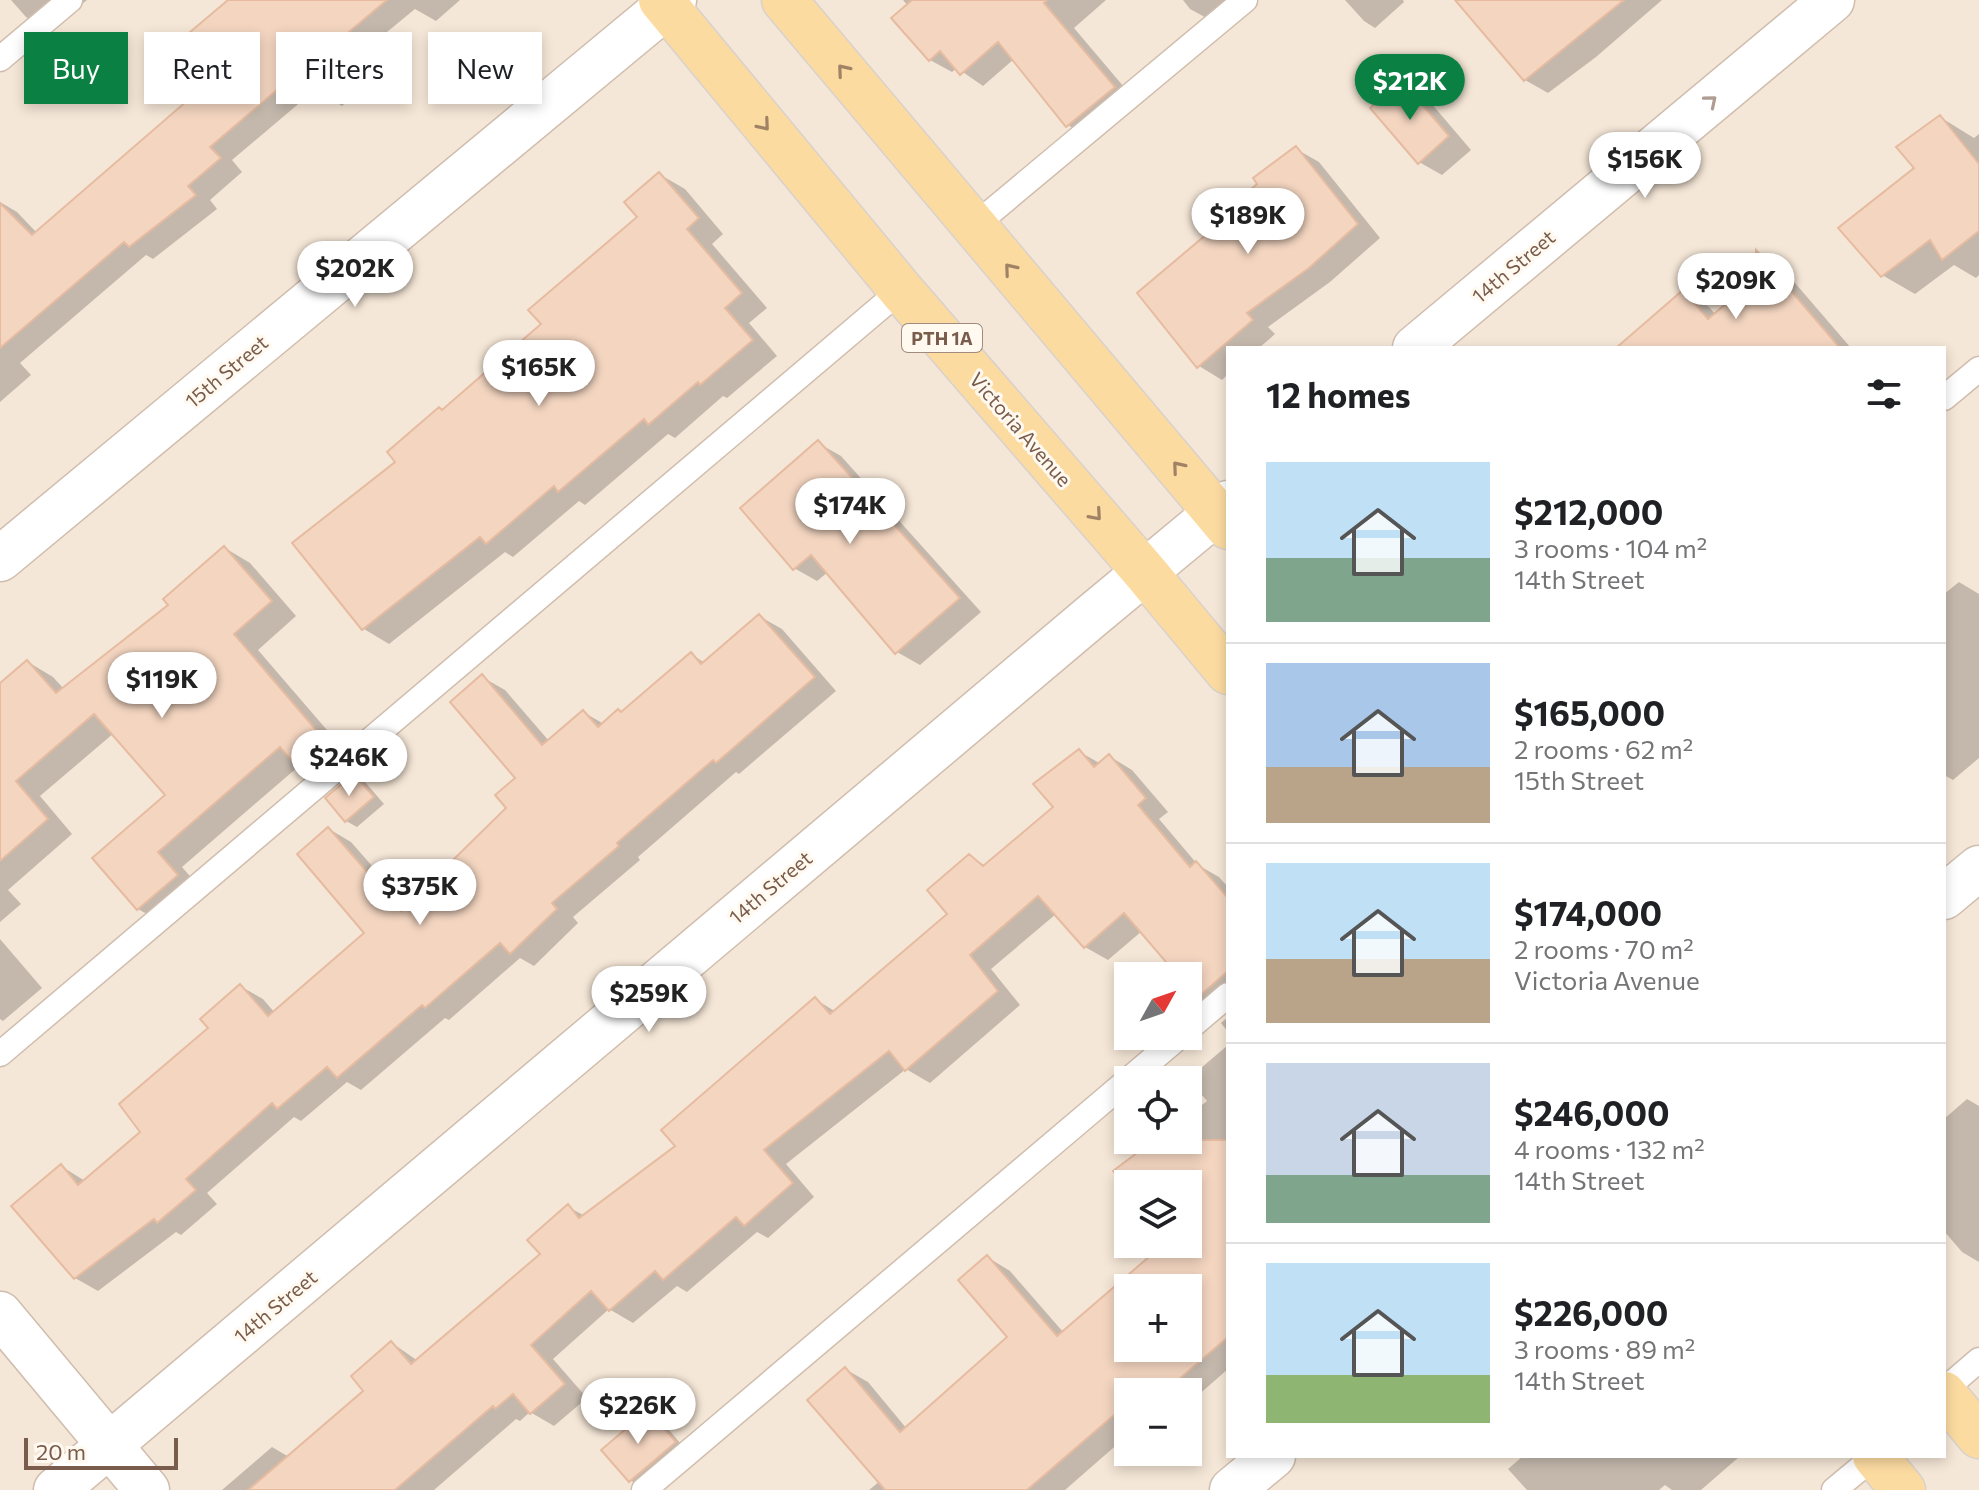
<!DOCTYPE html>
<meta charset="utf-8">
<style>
:root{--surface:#fff;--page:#f2f2f2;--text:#202124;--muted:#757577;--line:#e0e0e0;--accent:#0b8043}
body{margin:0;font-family:Commissioner,sans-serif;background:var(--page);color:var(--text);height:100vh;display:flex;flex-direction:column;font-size:30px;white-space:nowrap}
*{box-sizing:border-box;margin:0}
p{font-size:26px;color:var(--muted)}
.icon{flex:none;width:44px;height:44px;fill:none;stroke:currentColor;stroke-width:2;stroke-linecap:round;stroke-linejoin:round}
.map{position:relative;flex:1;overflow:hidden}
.drawer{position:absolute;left:1226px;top:346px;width:720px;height:1112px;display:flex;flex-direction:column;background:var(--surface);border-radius:0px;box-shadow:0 4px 12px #0003}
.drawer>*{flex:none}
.banner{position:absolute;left:24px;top:32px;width:760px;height:72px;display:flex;gap:16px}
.needle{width:52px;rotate:50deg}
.buttons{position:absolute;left:1114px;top:962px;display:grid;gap:16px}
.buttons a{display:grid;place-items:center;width:88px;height:88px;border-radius:0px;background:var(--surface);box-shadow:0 4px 12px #0003;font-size:40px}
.scale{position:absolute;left:24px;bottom:20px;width:154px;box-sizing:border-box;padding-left:8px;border:4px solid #795c4b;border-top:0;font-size:22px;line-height:28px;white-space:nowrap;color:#795c4b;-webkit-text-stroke:6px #fff9f0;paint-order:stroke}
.price{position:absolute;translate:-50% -68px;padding:0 18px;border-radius:28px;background:#fff;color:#222;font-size:26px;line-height:52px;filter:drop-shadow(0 2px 4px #0008)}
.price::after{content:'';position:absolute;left:50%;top:48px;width:24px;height:18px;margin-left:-12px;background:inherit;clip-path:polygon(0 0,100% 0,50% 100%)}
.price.current{background:var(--accent);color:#fff}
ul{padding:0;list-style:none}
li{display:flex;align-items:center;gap:24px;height:200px;padding:0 40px}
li+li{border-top:2px solid var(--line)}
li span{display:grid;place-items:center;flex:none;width:224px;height:160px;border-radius:0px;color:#555}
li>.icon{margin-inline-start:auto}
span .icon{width:96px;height:96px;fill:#fffc;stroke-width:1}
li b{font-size:34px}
h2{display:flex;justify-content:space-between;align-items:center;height:96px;padding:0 40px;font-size:34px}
.chip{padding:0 28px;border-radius:0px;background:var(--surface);box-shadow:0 4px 12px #0003;font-size:28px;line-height:72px}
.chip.current{background:var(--accent);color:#fff}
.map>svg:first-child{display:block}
</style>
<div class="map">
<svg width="1979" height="1490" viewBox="0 0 1979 1490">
<rect width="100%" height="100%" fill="#fdf5e9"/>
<path fill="#f5e7d7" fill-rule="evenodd" d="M0,0H1979V1490H0ZM1228,348H1944V1456H1228ZM1128,976H1188V1036H1128ZM1128,1080H1188V1140H1128ZM1128,1184H1188V1244H1128ZM1128,1288H1188V1348H1128ZM1128,1392H1188V1452H1128Z"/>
<path fill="#0003" fill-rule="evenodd" d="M11,0H87L49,31L26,17Z
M231,0H460L436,21L415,9L353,60L371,81L342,106L316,89L232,160L242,172L210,200L217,209L153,259L146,255L20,363L31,375L0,402V202L17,212L37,233L213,82Z
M903,0H1106L1074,28L1135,100L1089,138L1068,125L1014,59L983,86L957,68L952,72L930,60L908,6Z
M1183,0H1236L1212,21L1190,9Z
M1345,0H1403L1404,2L1375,28L1364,21Z
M1463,0H1662L1596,57L1548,93L1525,80Z
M1402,83L1425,96L1471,150L1442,175L1419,162Z
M1940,117L1974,138L1979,134V275L1976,278L1954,265L1915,294L1882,275L1916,168Z
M1296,149L1319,162L1380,238L1330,282L1268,327L1275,334L1259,348H1228V374L1222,380L1199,366Z
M659,174L685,189L723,234L712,244L767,308L749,323L777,356L727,398L723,396L675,438L668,434L585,505L579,501L513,557L505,552L389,644L364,629L398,462L443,411L544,324L639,218Z
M1770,269L1795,283L1851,348H1648L1684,292L1709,307L1716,315Z
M818,443L841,456L981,612L920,665L897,652L828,572L817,581L794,568Z
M225,548L250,563L296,616L258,650L358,766L331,789L306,774L299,766L182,867L202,890L163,923L138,909L168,796L114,733L40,796L72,834L8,890L21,904L0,922V686L28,662L53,677L64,689L171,605Z
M1959,582L1979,594V758L1953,780L1944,775V594Z
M759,616L782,629L836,691L739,774L736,772L638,857L640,860L573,917L578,923L534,966L520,958L449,1020L445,1018L361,1090L347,1082L301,1121L294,1117L207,1193L217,1204L181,1235L176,1232L98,1291L75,1278L61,1166L85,1181L143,1132L240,986L263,999L275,1013L367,933L329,829L351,842L408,907L509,808L518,778L482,677L505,690L549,741L583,712L604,724L622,714L691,654L705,663Z
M1080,752L1101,764L1109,756L1132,770L1168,812L1159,819L1198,865L1219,877L1228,887V1008L1223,1012L1200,999L1188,985V976H1181L1142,931L1108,960L1085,947L1056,914L991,969L1020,1005L930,1083L906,1069L786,1164L814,1197L768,1238L757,1232L687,1292L677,1286L633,1323L609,1309L553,1359L587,1398L554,1426L530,1412L520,1421L516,1419L434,1490H222L272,1447L289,1457L366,1391L392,1343L418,1361L543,1255L568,1207L585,1216L678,1147L815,999L836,1012L950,914L969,856L986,866L1056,807Z
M354,776L365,782L384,804L357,827L346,821L327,799Z
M0,939L42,988L3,1021L0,1019Z
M1228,1017V1032L1221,1023Z
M1228,1045V1369L1188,1404V1392H1128V1435L1065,1490H869L880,1481L845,1369L868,1382L907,1429L1010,1337L987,1257L1010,1271L1064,1333L1167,1244H1188V1184H1128V1188L1116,1172L1157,1140H1188V1116L1207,1101L1188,1079ZM1128,1288H1188V1348H1128Z
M1967,1099L1979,1106V1262L1962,1252L1944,1231V1119Z
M648,1412L659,1418L685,1449L641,1487L630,1480Z
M1523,1456H1738L1739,1457L1701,1490H1672L1665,1485L1659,1490H1527L1508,1469Z"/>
<path fill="#f3d5c0" stroke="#e6bba0" stroke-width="2" fill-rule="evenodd" d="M228,0H387L332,46L350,67L318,95L298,72L210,147L221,158L188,186L196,195L129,247L124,242L0,348V203L32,235L210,81L177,43Z
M912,0H1047L1044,3L1115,87L1066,127L998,42L960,75L940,51L929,61L891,18Z
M1455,0H1624L1524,81Z
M1401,80L1449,136L1418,164L1370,108Z
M1940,115L1979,164V231L1942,260L1930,240L1881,277L1838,228L1914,168L1896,147Z
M1296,146L1358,224L1309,268L1247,313L1253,320L1197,368L1137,293L1208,233L1205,229L1257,184L1253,178Z
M659,172L699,218L687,229L742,293L725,308L753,340L700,385L698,382L648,425L644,419L558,492L554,486L486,544L480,537L362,630L292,543L395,462L387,452L439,407L442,410L541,324L528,310L637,217L624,202Z
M1756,250L1840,348H1616L1683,290L1708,319L1756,278Z
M818,440L960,598L895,654L811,555L793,570L740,508Z
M224,546L272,601L234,634L334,751L305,776L280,747L158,852L178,875L137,910L92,858L165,795L94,714L16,781L48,819L0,861V683L27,660L56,693L168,605L163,599Z
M759,614L815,677L716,763L713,760L617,843L619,846L552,903L557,909L510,954L500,943L425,1008L422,1005L337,1078L327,1067L277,1109L272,1103L186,1179L196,1190L157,1223L154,1219L74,1279L11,1206L61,1164L78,1185L140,1132L119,1104L208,1028L200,1019L240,984L268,1016L364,933L297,854L328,827L401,911L506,808L495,795L515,778L450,702L482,674L542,745L583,710L598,727L618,709L621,712L691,652L701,664Z
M1079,749L1094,767L1109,754L1146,798L1138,805L1190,867L1196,861L1228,898V971L1197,998L1188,988V976H1178L1124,913L1084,948L1038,896L970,955L998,991L905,1071L889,1051L764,1150L793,1183L744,1226L736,1217L663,1280L655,1271L609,1311L591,1291L531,1345L565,1384L530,1414L513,1394L495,1409L493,1406L395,1490H248L363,1391L351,1376L391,1341L411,1364L540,1254L527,1240L568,1204L579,1218L675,1146L661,1130L815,997L830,1014L947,914L927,890L969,854L983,866L1053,807L1033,784Z
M354,774L374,797L345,822L325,798Z
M1154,1140H1228V1337L1164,1392H1128V1403L1027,1490H885L807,1400L845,1367L900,1432L1007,1337L958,1280L987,1255L1057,1336L1164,1244H1188V1184H1128V1191L1113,1171ZM1128,1288H1188V1348H1128Z
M648,1410L676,1442L629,1482L601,1450Z"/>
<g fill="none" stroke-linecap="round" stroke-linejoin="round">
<defs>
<path id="service" d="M0,59L70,0
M974,226L1245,0
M1944,398L1979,369
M1188,1029L1228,995
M0,1054L901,290
M1944,1390L1979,1360
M644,1490L1180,1036
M1834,1490L1875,1456"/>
<path id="minor" d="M1415,348L1832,0
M0,559L674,0
M1944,897L1979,868
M0,1314L147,1490
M56,1490L1093,615L1228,503"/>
<path id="tertiary" d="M1232,1490L1273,1456"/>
<path id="primary" d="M661,0L901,290L1144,571L1228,672
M784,0L1228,527
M1944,1394L1979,1436
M1875,1456L1903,1490"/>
</defs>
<use href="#service" stroke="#d0bdad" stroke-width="27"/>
<use href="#minor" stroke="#d0bdad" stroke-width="47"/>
<use href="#tertiary" stroke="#d0bdad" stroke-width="47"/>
<use href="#primary" stroke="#d9d1cd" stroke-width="47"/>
<use href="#service" stroke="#fff" stroke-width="24"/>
<use href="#minor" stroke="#fff" stroke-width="44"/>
<use href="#tertiary" stroke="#fff" stroke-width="44"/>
<use href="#primary" stroke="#fcdba1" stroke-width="44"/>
</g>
<defs><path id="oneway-chevron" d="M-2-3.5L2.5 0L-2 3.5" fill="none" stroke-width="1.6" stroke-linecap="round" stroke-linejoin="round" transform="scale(2)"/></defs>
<g stroke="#a08265">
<use href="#oneway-chevron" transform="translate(843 70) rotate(-130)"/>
<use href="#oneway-chevron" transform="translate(764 125) rotate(50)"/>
<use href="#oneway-chevron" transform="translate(1010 269) rotate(-130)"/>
<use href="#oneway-chevron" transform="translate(1178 467) rotate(-130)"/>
<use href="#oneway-chevron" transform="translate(1096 515) rotate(49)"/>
</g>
<use stroke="#af9d93" href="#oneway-chevron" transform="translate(1711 101) rotate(-40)"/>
<g text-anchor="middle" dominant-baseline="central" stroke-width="6" stroke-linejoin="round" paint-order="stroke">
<rect fill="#fff9f0" stroke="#a18b7c" stroke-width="2" x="902" y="324" width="80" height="28" rx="6"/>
<g font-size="18" font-weight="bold" fill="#795c4b">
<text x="942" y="338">PTH 1A</text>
</g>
<g font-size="20" fill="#795c4b" stroke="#fff9f0">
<text transform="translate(1513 266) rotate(-40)">14th Street</text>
<text transform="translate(226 371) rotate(-40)">15th Street</text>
<text transform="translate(1021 429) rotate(49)">Victoria Avenue</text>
<text transform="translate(770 887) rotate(-40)">14th Street</text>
<text transform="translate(275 1306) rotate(-40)">14th Street</text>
</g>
</g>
</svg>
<div class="buttons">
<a><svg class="needle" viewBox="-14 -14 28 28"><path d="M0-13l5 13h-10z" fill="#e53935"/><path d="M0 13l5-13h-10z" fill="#757577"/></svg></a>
<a><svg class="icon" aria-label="locate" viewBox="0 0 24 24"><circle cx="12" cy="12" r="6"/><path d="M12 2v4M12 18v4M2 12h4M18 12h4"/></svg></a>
<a><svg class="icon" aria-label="layers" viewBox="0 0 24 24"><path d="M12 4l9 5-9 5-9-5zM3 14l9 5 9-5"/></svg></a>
<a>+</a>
<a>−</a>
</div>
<div class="scale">20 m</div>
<b class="price current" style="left:1410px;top:122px">$212K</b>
<b class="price" style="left:1645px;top:200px">$156K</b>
<b class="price" style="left:1248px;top:256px">$189K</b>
<b class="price" style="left:355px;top:309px">$202K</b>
<b class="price" style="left:1736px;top:321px">$209K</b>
<b class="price" style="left:539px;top:408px">$165K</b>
<b class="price" style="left:850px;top:546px">$174K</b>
<b class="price" style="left:162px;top:720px">$119K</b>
<b class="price" style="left:349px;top:798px">$246K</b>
<b class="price" style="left:420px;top:927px">$375K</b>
<b class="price" style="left:649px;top:1034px">$259K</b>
<b class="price" style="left:638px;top:1446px">$226K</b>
<div class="banner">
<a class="chip current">Buy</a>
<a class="chip">Rent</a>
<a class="chip">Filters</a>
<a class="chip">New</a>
</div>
<section class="drawer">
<h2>12 homes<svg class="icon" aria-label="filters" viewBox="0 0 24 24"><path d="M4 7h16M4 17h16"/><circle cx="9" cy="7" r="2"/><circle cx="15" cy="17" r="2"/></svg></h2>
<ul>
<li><span style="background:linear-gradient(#bfe0f5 60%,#7fa58c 0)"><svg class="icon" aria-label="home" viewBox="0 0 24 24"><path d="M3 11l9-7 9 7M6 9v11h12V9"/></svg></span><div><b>$212,000</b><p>3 rooms · 104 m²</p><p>14th Street</p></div></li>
<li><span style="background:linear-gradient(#a9c7e8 65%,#b9a48a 0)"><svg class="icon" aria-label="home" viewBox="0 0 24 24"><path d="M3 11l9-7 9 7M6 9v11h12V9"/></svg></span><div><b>$165,000</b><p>2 rooms · 62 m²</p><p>15th Street</p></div></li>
<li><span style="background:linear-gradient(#bfe0f5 60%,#b9a48a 0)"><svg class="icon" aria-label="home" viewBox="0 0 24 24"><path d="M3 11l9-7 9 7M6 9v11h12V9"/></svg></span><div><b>$174,000</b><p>2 rooms · 70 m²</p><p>Victoria Avenue</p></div></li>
<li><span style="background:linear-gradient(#c9d6e8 70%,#7fa58c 0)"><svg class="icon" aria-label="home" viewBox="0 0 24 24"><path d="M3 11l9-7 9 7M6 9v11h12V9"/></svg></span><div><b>$246,000</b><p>4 rooms · 132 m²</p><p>14th Street</p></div></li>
<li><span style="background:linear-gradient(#bfe0f5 70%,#8fb573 0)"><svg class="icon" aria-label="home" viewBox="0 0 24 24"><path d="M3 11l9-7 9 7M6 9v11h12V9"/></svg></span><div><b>$226,000</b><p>3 rooms · 89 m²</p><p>14th Street</p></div></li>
</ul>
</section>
</div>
